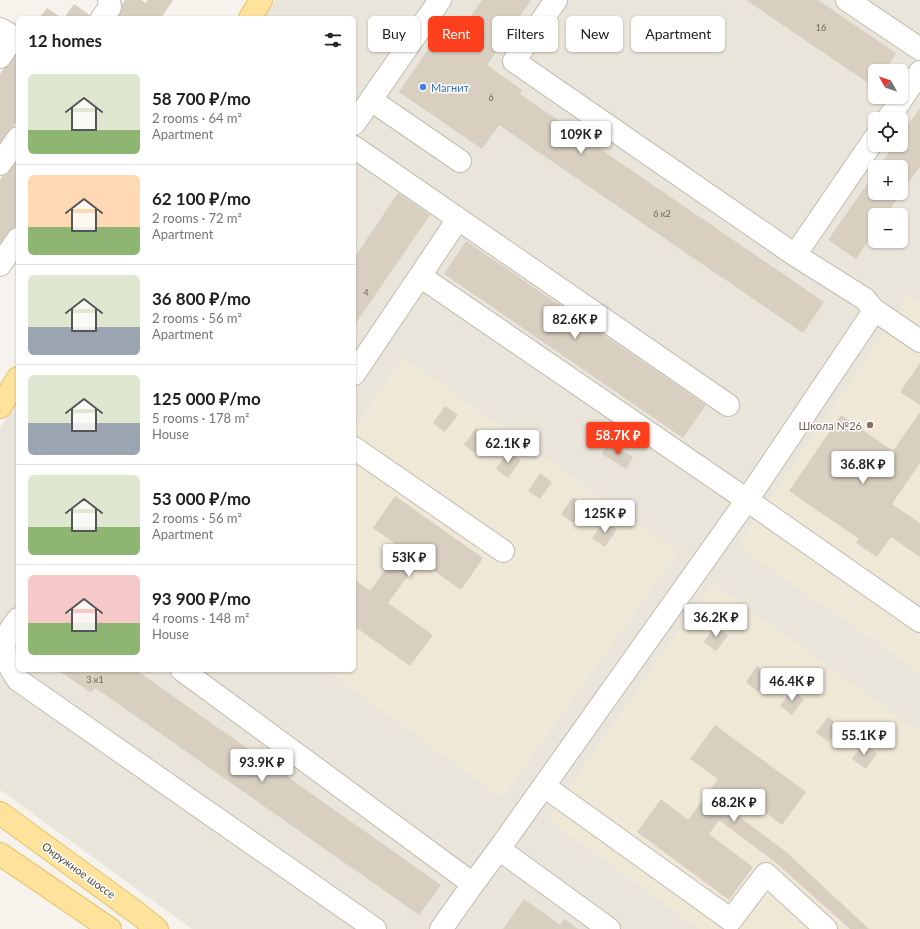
<!DOCTYPE html>
<meta charset="utf-8">
<style>
:root{--surface:#fff;--page:#f2f2f2;--text:#202124;--muted:#757577;--line:#e0e0e0;--accent:#fc3f1d}
body{margin:0;font-family:Lato,sans-serif;background:var(--page);color:var(--text);height:100vh;display:flex;flex-direction:column;font-size:15px;white-space:nowrap}
*{box-sizing:border-box;margin:0}
p{font-size:13px;color:var(--muted)}
.icon{flex:none;width:22px;height:22px;fill:none;stroke:currentColor;stroke-width:2;stroke-linecap:round;stroke-linejoin:round}
.map{position:relative;flex:1;overflow:hidden}
.details{position:absolute;left:16px;top:16px;width:340px;height:656px;display:flex;flex-direction:column;background:var(--surface);border-radius:6px;box-shadow:0 1px 3px #0004}
.details>*{flex:none}
.hud{position:absolute;left:368px;top:16px;width:380px;height:36px;display:flex;gap:8px}
.needle{width:26px;rotate:310deg}
.tools{position:absolute;left:868px;top:64px;display:grid;gap:8px}
.tools a{display:grid;place-items:center;width:40px;height:40px;border-radius:6px;background:var(--surface);box-shadow:0 1px 3px #0004;font-size:20px}
.price{position:absolute;translate:-50% -34px;padding:0 9px;border-radius:4px;background:#fff;color:#222;font-size:13px;line-height:26px;filter:drop-shadow(0 1px 2px #0008)}
.price::after{content:'';position:absolute;left:50%;top:24px;width:12px;height:9px;margin-left:-6px;background:inherit;clip-path:polygon(0 0,100% 0,50% 100%)}
.price.current{background:var(--accent);color:#fff}
ul{padding:0;list-style:none}
li{display:flex;align-items:center;gap:12px;height:100px;padding:0 12px}
li+li{border-top:1px solid var(--line)}
li span{display:grid;place-items:center;flex:none;width:112px;height:80px;border-radius:6px;color:#555}
li>.icon{margin-inline-start:auto}
span .icon{width:48px;height:48px;fill:#fffc;stroke-width:1}
li b{font-size:17px}
h2{display:flex;justify-content:space-between;align-items:center;height:48px;padding:0 12px;font-size:17px}
.tag{padding:0 14px;border-radius:6px;background:var(--surface);box-shadow:0 1px 3px #0004;font-size:14px;line-height:36px}
.tag.current{background:var(--accent);color:#fff}
.map>svg:first-child{display:block}
</style>
<div class="map">
<svg width="920" height="929" viewBox="0 0 920 929">
<rect width="100%" height="100%" fill="#f6f3ec"/>
<path fill="#eae5da" fill-rule="evenodd" d="M275,0H920V929H192L0,790V428L18,399V670H354V18H263ZM875,71H901V97H875ZM875,119H901V145H875ZM875,167H901V193H875ZM875,215H901V241H875Z"/>
<path fill="#efe8d6" d="M909,296L920,304V673L737,546Z
M403,357L678,552L502,798L326,670H354V428Z
M712,583L920,732V929H699L547,819Z"/>
<path fill="#d8cfc1" d="M125,0H141L146,3L148,0H173L161,18H113Z
M482,0H531L487,65L522,90L520,94L824,302L803,333L499,125L482,149L399,92L441,30L455,39Z
M746,0H818L896,53L885,71H875V85L874,87Z
M74,4L91,16L90,18H64Z
M47,8L62,18H39Z
M18,48V120L0,145V74Z
M920,108V166L886,215H875V231L856,259L828,240L875,173V193H901V167H879L894,145H901V135Z
M18,154V223L0,249V180Z
M398,193L430,215L354,326V258Z
M466,241L706,405L683,438L444,274Z
M920,363V405L900,392Z
M445,406L458,415L445,432L433,423Z
M920,412V463L892,504L920,523V557L891,537L877,557L856,543L859,539L789,491L841,415L893,451Z
M476,428L489,436L476,454L464,445Z
M609,442L633,457L626,469L602,454Z
M508,451L521,460L508,478L496,469Z
M540,473L552,482L540,499L528,491Z
M395,496L483,558L461,590L419,560L388,603L433,635L410,666L354,626V579L370,591L401,548L373,528Z
M573,497L586,506L573,523L561,514Z
M605,520L617,529L605,547L592,538Z
M715,626L728,635L716,651L704,642Z
M757,666L770,676L758,692L746,682Z
M58,670H136L441,885L419,915L107,696L95,688L91,693Z
M791,690L804,699L792,715L780,706Z
M828,717L840,726L829,742L816,733Z
M715,725L806,792L782,825L739,793L728,808L785,851L869,929H850L775,862L719,820L709,834L753,867L729,900L637,832L661,799L688,820L718,779L690,759Z
M863,743L877,753L866,769L852,759Z
M524,899L560,925L564,919L578,929H503Z"/>
<g fill="none" stroke-linecap="round" stroke-linejoin="round">
<defs>
<path id="minor" d="M556,0L514,61L795,255L875,138
M847,0L920,49
M102,18L110,7L109,0
M0,29L14,37L0,57
M371,100L460,161
M888,119L920,72
M354,124L440,0
M354,147L728,405
M0,164L18,138
M0,265L18,239
M420,276L458,219
M873,309L920,341
M354,374L420,276L747,500L920,621
M354,448L503,551
M18,619C14,625 8,632 6,638C1,654 10,668 18,680L375,929
M182,670L473,884L441,929
M544,786L731,920L766,874L826,929
M499,849L609,929
M473,884L499,849L747,500L870,317L873,309L865,299L795,255"/>
<path id="major" d="M250,18L261,0
M0,407L18,378
M0,813L137,913L157,929
M0,854L110,929"/>
</defs>
<use href="#minor" stroke="#c2bbae" stroke-width="24"/>
<use href="#major" stroke="#e6c16a" stroke-width="24"/>
<use href="#minor" stroke="#fff" stroke-width="22"/>
<use href="#major" stroke="#ffe39c" stroke-width="22"/>
</g>
<circle fill="#3f7fe0" stroke="#fff" stroke-width="1.5" cx="423" cy="87" r="4"/>
<circle fill="#8d6e63" stroke="#fff" stroke-width="1.5" cx="870" cy="425" r="4"/>
<g text-anchor="middle" dominant-baseline="central" stroke-width="3" stroke-linejoin="round" paint-order="stroke">
<g font-size="9" fill="#6e675b">
<text x="821" y="27">16</text>
<text x="491" y="97">6</text>
<text x="662" y="213">6 к2</text>
<text x="366" y="292">4</text>
<text x="95" y="679">3 к1</text>
</g>
<g font-size="11" fill="#366cbe" stroke="#fff" text-anchor="start">
<text x="431" y="87">Магнит</text>
</g>
<g font-size="11" fill="#785e54" stroke="#fff" text-anchor="end">
<text x="862" y="425">Школа №26</text>
</g>
<g font-size="11" fill="#4b4439" stroke="#fff">
<text transform="translate(79 870) rotate(36)">Окружное шоссе</text>
</g>
</g>
</svg>
<div class="tools">
<a><svg class="needle" viewBox="-14 -14 28 28"><path d="M0-13l5 13h-10z" fill="#e53935"/><path d="M0 13l5-13h-10z" fill="#757577"/></svg></a>
<a><svg class="icon" aria-label="locate" viewBox="0 0 24 24"><circle cx="12" cy="12" r="6"/><path d="M12 2v4M12 18v4M2 12h4M18 12h4"/></svg></a>
<a>+</a>
<a>−</a>
</div>
<b class="price" style="left:581px;top:155px">109K ₽</b>
<b class="price" style="left:575px;top:340px">82.6K ₽</b>
<b class="price current" style="left:618px;top:456px">58.7K ₽</b>
<b class="price" style="left:508px;top:464px">62.1K ₽</b>
<b class="price" style="left:863px;top:485px">36.8K ₽</b>
<b class="price" style="left:605px;top:534px">125K ₽</b>
<b class="price" style="left:409px;top:578px">53K ₽</b>
<b class="price" style="left:716px;top:638px">36.2K ₽</b>
<b class="price" style="left:792px;top:702px">46.4K ₽</b>
<b class="price" style="left:864px;top:756px">55.1K ₽</b>
<b class="price" style="left:262px;top:783px">93.9K ₽</b>
<b class="price" style="left:734px;top:823px">68.2K ₽</b>
<div class="hud">
<a class="tag">Buy</a>
<a class="tag current">Rent</a>
<a class="tag">Filters</a>
<a class="tag">New</a>
<a class="tag">Apartment</a>
</div>
<section class="details">
<h2>12 homes<svg class="icon" aria-label="filters" viewBox="0 0 24 24"><path d="M4 7h16M4 17h16"/><circle cx="9" cy="7" r="2"/><circle cx="15" cy="17" r="2"/></svg></h2>
<ul>
<li><span style="background:linear-gradient(#dfe7d0 70%,#8fb573 0)"><svg class="icon" aria-label="home" viewBox="0 0 24 24"><path d="M3 11l9-7 9 7M6 9v11h12V9"/></svg></span><div><b>58 700 ₽/mo</b><p>2 rooms · 64 m²</p><p>Apartment</p></div></li>
<li><span style="background:linear-gradient(#ffd9b3 65%,#8fb573 0)"><svg class="icon" aria-label="home" viewBox="0 0 24 24"><path d="M3 11l9-7 9 7M6 9v11h12V9"/></svg></span><div><b>62 100 ₽/mo</b><p>2 rooms · 72 m²</p><p>Apartment</p></div></li>
<li><span style="background:linear-gradient(#dfe7d0 65%,#9aa5b1 0)"><svg class="icon" aria-label="home" viewBox="0 0 24 24"><path d="M3 11l9-7 9 7M6 9v11h12V9"/></svg></span><div><b>36 800 ₽/mo</b><p>2 rooms · 56 m²</p><p>Apartment</p></div></li>
<li><span style="background:linear-gradient(#dfe7d0 60%,#9aa5b1 0)"><svg class="icon" aria-label="home" viewBox="0 0 24 24"><path d="M3 11l9-7 9 7M6 9v11h12V9"/></svg></span><div><b>125 000 ₽/mo</b><p>5 rooms · 178 m²</p><p>House</p></div></li>
<li><span style="background:linear-gradient(#dfe7d0 65%,#8fb573 0)"><svg class="icon" aria-label="home" viewBox="0 0 24 24"><path d="M3 11l9-7 9 7M6 9v11h12V9"/></svg></span><div><b>53 000 ₽/mo</b><p>2 rooms · 56 m²</p><p>Apartment</p></div></li>
<li><span style="background:linear-gradient(#f6c9c9 60%,#8fb573 0)"><svg class="icon" aria-label="home" viewBox="0 0 24 24"><path d="M3 11l9-7 9 7M6 9v11h12V9"/></svg></span><div><b>93 900 ₽/mo</b><p>4 rooms · 148 m²</p><p>House</p></div></li>
</ul>
</section>
</div>
